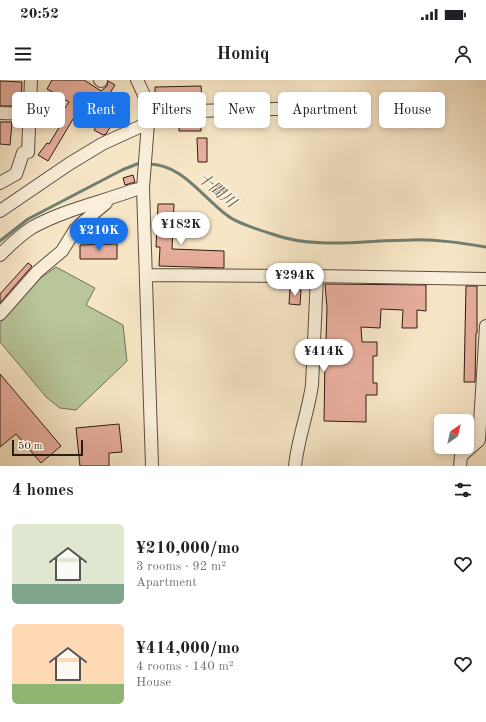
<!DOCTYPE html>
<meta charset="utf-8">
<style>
:root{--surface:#fff;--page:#f2f2f2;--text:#202124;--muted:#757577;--accent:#1a73e8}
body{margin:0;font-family:"Old Standard TT","Noto Serif JP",serif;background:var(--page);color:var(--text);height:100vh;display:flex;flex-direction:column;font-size:15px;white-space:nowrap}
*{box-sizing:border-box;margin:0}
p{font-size:13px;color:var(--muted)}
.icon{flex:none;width:22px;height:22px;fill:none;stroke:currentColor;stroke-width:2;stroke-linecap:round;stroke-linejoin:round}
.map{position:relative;height:386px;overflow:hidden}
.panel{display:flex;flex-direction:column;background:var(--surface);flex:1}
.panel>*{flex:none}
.hud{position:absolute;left:12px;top:12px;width:462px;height:36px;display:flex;gap:8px}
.needle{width:26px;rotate:34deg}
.controls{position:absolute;left:434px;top:334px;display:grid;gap:8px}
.controls a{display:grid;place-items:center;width:40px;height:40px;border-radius:6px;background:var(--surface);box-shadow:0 2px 6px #0003;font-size:20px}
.scale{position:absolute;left:12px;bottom:10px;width:71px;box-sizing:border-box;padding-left:4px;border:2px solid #2b1d13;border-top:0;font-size:11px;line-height:14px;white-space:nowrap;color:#2b1d13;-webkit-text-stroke:3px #faefda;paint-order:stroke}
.price{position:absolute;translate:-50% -34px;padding:0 9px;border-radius:14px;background:#fff;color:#222;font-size:13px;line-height:26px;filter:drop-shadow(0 1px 2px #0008)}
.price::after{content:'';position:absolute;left:50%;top:24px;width:12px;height:9px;margin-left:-6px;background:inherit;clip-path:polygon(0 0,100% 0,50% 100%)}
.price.on{background:var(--accent);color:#fff}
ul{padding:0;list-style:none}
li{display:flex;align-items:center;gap:12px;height:100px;padding:0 12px}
li span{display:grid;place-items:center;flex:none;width:112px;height:80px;border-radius:6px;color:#555}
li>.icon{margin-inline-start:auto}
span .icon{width:48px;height:48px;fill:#fffc;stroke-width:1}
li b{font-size:17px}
h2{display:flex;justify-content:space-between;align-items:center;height:48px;padding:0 12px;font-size:17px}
.tag{padding:0 14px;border-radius:6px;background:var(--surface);box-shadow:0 2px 6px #0003;font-size:14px;line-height:36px}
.tag.on{background:var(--accent);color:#fff}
.status{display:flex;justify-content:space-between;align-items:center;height:28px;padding:0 20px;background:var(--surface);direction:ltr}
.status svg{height:11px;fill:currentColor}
header{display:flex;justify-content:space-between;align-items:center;height:52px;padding:0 12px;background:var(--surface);font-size:18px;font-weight:700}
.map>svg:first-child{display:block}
</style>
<div class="status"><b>20:52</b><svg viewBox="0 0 49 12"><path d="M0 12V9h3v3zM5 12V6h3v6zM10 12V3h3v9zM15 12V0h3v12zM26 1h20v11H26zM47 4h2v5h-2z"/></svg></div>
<header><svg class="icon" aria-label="menu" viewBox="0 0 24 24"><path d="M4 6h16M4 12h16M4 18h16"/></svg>Homiq<svg class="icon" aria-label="person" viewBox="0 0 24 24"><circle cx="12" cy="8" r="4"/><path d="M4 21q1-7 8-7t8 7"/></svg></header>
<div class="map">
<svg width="486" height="386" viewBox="0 0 486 386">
<rect width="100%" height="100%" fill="#f7e6c6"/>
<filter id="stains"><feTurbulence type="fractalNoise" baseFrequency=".005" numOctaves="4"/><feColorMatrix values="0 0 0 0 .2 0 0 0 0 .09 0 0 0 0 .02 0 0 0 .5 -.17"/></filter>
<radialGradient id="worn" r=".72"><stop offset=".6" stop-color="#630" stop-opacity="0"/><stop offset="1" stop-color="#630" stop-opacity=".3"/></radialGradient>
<path fill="#b8c699" stroke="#727256" d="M56,187L95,208L86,225L123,245L127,281L76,330L60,328L47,318L0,262V243L39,199Z"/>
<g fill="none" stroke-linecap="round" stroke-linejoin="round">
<path stroke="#707f71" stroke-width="3" d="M149,84C182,84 203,118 228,136C235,142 262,151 272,154C316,170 365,160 411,160C436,159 461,163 486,167
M0,161L28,139L122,90L137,84H143"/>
</g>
<path fill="#e9af9e" stroke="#2b1d13" d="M52,0H84L101,11L107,6L108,1L115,5L108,16L123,26L106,54L103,55L94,50L99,42L79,29L48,81L38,75L47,63L49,64L63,41L58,38L69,22L47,9Z
M0,1L22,2L21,26H0Z
M201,6L202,19L155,20V7Z
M201,38V51H179V39Z
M0,42H12L10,65L0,64Z
M197,58H207V82H198Z
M133,95L135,102L125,105L123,98Z
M158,124H174L172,169L224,171V188L159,186L160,167H156Z
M117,164V179H80V165Z
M28,183L32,186L0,223V214Z
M325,204L426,205V231L417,230V248H402L403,230L381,229L380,248L361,247L362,262H377V276H373V303H377V315H366V342L324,341L325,276H323V261H326L327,228Z
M466,206H477V253H476L475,302H464Z
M290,209L301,210L300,225L289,224Z
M0,294L61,366L41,383L16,354L0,367Z
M119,344L122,372L109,373V386H80L76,348Z"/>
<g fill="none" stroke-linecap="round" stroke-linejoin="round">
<defs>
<path id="minor" d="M100,0L101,1
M137,0C144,15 151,26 148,43L143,108L152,386
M150,32L357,27
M0,33L29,34
M0,103L16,94L23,73L28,72L31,0
M0,131L69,84L102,64L148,43
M0,175C10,165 21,154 33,147C64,130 101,122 134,110L143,108
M146,195L317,196L486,199
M0,234L37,192L62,171L75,150L82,143L106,123
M295,386C298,358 308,333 312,305L317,196
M460,386L461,376L479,360L486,246"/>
</defs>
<use href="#minor" stroke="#5e4f40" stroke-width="14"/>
<use href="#minor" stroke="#faefda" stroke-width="12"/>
</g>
<g text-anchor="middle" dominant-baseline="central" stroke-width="4" stroke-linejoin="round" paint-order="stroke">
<g font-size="15" font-style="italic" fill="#53564a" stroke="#faefda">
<text transform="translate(216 111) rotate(40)">十間川</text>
</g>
</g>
<rect width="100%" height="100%" filter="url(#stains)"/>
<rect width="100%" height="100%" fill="url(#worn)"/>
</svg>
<div class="controls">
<a><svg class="needle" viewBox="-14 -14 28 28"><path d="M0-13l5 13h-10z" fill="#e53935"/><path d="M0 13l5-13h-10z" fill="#757577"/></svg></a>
</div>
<div class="scale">50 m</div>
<b class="price" style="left:181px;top:166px">¥182K</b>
<b class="price on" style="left:99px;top:172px">¥210K</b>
<b class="price" style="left:295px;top:217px">¥294K</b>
<b class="price" style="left:324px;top:293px">¥414K</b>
<div class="hud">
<a class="tag">Buy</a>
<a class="tag on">Rent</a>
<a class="tag">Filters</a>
<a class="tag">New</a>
<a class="tag">Apartment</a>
<a class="tag">House</a>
</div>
</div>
<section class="panel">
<h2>4 homes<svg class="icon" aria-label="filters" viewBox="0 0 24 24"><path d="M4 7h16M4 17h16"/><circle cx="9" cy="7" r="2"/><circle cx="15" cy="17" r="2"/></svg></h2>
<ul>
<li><span style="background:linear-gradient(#dfe7d0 75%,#7fa58c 0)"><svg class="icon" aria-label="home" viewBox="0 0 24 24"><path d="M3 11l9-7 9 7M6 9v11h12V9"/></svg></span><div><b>¥210,000/mo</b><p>3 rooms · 92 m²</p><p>Apartment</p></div><svg class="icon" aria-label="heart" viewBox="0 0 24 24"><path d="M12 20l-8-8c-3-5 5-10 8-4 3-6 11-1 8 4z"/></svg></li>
<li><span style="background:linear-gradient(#ffd9b3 75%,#8fb573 0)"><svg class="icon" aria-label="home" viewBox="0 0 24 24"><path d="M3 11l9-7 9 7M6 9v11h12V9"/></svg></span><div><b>¥414,000/mo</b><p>4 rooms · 140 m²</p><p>House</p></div><svg class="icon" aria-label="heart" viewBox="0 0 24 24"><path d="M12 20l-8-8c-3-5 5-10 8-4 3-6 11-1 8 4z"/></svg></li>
</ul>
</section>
